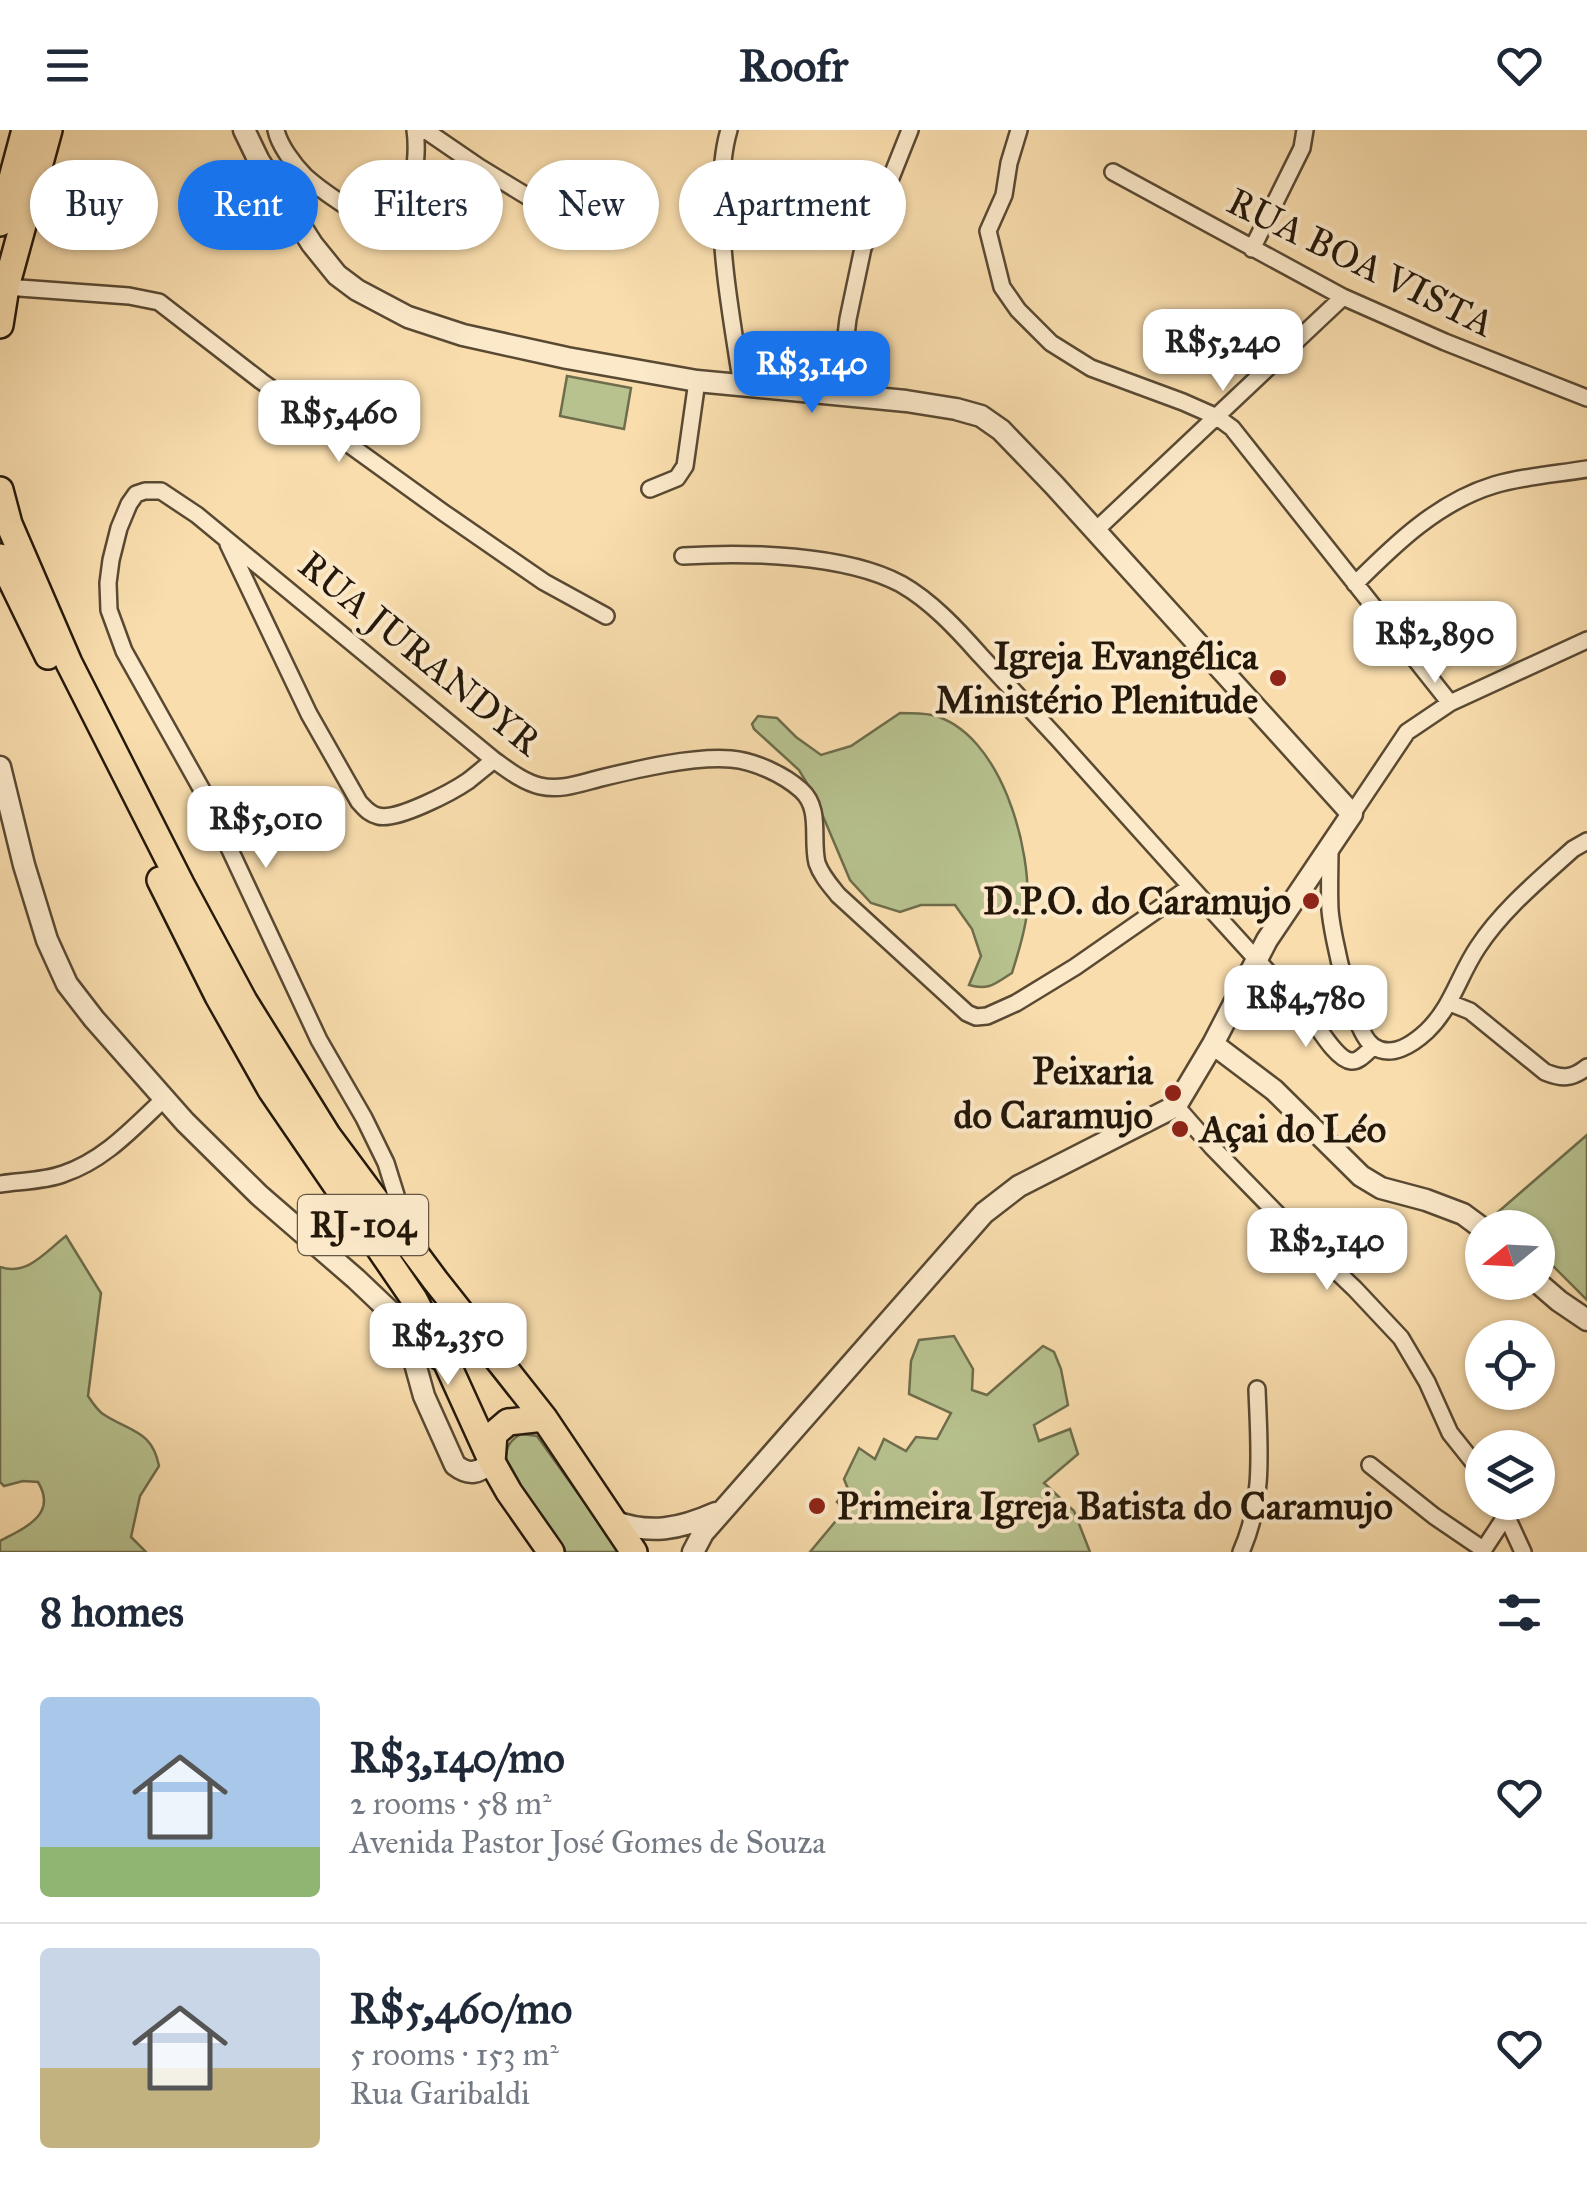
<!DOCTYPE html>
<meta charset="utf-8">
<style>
:root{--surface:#fff;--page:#f2f2f3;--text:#1f2937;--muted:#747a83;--line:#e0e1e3;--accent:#1a73e8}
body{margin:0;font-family:"IM FELL Great Primer",serif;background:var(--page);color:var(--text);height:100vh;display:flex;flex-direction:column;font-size:38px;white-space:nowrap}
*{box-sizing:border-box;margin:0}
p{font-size:32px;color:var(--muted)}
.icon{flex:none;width:55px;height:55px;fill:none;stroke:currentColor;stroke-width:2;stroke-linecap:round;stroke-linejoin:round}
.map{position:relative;height:1422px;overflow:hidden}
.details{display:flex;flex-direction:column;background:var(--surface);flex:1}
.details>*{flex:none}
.guide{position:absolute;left:30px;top:30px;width:1000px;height:90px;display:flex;gap:20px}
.needle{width:65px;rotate:252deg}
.controls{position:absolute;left:1465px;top:1080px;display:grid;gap:20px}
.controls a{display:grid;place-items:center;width:90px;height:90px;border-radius:50%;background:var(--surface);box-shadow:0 2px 8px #0004;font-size:50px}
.price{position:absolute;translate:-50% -85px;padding:0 22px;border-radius:20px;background:#fff;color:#222;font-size:32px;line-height:65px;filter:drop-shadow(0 2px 5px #0008)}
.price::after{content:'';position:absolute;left:50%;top:60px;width:30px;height:22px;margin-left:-15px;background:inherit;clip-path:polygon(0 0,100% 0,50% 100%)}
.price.selected{background:var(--accent);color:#fff}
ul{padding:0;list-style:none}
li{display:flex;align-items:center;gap:30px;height:250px;padding:0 40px}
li+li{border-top:2px solid var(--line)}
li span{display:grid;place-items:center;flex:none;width:280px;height:200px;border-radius:10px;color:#555}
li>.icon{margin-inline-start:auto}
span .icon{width:120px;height:120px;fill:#fffc;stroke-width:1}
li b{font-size:42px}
h2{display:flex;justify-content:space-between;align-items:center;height:120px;padding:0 40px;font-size:42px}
.pill{padding:0 35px;border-radius:45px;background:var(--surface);box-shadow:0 2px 8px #0004;font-size:35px;line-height:90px}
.pill.selected{background:var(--accent);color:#fff}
header{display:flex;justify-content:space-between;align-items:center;height:130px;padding:0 40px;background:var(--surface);font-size:45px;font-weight:800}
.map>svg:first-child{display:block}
</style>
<header><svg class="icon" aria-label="menu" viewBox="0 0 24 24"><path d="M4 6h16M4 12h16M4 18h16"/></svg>Roofr<svg class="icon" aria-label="heart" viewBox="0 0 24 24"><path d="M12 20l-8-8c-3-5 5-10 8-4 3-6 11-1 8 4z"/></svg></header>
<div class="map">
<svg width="1587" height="1422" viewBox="0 0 1587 1422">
<rect width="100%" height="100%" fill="#f9ddad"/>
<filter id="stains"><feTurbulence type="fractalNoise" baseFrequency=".002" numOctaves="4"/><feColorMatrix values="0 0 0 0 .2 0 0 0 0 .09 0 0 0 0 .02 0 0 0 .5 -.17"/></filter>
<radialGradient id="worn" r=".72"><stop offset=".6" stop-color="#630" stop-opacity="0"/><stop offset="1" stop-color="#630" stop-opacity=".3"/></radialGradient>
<path fill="#b7c28f" stroke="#6e6d4c" stroke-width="2.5" d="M567,246L631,258L624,299L560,286Z
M900,583C910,583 922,583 932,585C1001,602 1033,720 1027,782C1025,803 1018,823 1012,843C996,853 989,861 969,855L981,826L972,799L955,775H921L900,782L871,773L850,750L814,665L799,640L754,599L752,594L758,586L777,588L796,607L821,625L851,616Z
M1587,1005V1170L1538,1121V1098L1514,1097L1498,1082Z
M66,1106L101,1163L88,1266C92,1272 97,1280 103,1284C130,1302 152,1300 159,1336L140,1366L131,1407L146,1422H0V1411C24,1398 58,1385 38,1352L23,1351L4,1356L0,1352V1137C28,1146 45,1122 66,1106Z
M954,1206L973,1239L972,1260L987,1265L1043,1216L1054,1222L1061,1239L1068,1275L1034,1295L1039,1311L1070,1299L1078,1324L1044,1353L1074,1381L1090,1422H810L845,1380L837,1372L848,1359L844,1349L859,1318L875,1329L884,1309L906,1321L916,1307L937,1309L951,1283L909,1264L911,1231L919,1210Z
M521,1304L537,1306L620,1422H566C550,1401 514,1360 508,1337C503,1322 508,1311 521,1304Z"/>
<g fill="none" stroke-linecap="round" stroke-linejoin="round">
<defs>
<path id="minor" d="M276,0C279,15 294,35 305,46C317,57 362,90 377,91C414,92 419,25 415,0
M425,0L479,37L558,85L613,110
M729,0C723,20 722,41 721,62C720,127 732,191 742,256
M1019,0L1009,33L1004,65L988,101L1002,157L1018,180L1051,213L1091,238L1183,272L1217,287L1232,298L1450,573
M1113,42L1343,167L1445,212L1587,268
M1252,119L1302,18L1305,0
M6,157L129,166L159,172L261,251L444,383L544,452L606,486
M839,263L848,189L863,118L910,0
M650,359L677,348L685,336L697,251
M1096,400L1343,167
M228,414L309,584L359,672C365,678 369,684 378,686C397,691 452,662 468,651C477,644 485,637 494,630
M683,426C746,422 845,424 901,454C931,471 957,499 980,525C1006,553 1032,581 1058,609C1143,704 1228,799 1314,892C1321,902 1338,930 1351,931C1359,932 1367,922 1373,917
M1355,454C1395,414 1438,372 1494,355C1524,346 1557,344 1587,339
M1352,684L1407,602L1450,573L1587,510
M1330,718C1330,739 1329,759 1330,780C1332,805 1353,903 1373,916C1391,929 1413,914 1427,901C1452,877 1459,845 1478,817C1503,779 1540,749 1573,719L1587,711
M1450,873L1470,881L1545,942C1562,949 1572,949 1587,937
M1176,976L1212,1017L1287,1094L1355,1159L1401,1208L1427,1252L1450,1303L1482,1343
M0,1054C20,1051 44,1051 63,1044C105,1030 134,997 165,968
M399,1099L396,1065L386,1033L364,988L319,910L202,660L124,521L109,480L108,453L111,430L119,398L129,374L136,364L145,361H161L197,385L494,630C508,640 523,652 540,656C561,661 581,653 601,648C638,639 693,626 731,629C754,631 783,644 801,660C822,679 811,708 817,733C821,745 830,755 838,765L967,883L976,887L987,886L1016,873L1075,837L1190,757
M1370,1335L1434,1386L1484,1420
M1500,1372L1523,1422
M1241,1422C1265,1368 1259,1317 1257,1259
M1482,1422L1507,1384"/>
<path id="tertiary" d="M244,0L259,31L312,114L337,145L357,160L408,187L463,205L567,228L697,251L906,271L956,279L981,286L1001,300L1054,355L1352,684L1267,810L1213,914L1176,976L1019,1056L984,1083L703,1403L693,1422
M0,637L24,735L47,810L67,854L94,889L185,992L259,1065L356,1149L397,1188L406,1201L424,1266L455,1335C469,1346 479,1343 492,1332
M1213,914L1274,960L1361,1046L1381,1058L1426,1070L1463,1084L1482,1098
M1537,1152L1559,1171L1587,1190
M613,1391C650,1405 680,1399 716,1383"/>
<path id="trunk" d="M0,93L25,0
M0,195L6,157L49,0
M0,360L9,394L69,533L181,754L244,871L328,1006L435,1150L544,1288L634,1422
M0,427L48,526
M160,750L218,866L271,960L414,1169L446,1231L492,1332L509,1362L551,1422
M406,1201L442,1228
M492,1332L494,1304L508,1292L544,1288"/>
</defs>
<use href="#minor" stroke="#594933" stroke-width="20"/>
<use href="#tertiary" stroke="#594933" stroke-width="25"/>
<use href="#trunk" stroke="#24180a" stroke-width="30"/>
<use href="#minor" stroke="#fbe9ca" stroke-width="15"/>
<use href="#tertiary" stroke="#fbe9ca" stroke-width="20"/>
<use href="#trunk" stroke="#f9ddad" stroke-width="25"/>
</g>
<g fill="#8f2418" stroke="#fbe9ca" stroke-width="4">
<circle cx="1278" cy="548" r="10"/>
<circle cx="1311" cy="771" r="10"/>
<circle cx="1173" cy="963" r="10"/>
<circle cx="1180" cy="999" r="10"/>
<circle cx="817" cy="1376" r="10"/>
</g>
<g text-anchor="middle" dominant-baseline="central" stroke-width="8" stroke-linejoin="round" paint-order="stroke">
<rect fill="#fbe9ca" stroke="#645744" stroke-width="2.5" x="298" y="1065" width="130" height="60" rx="8"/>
<g font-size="35" font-weight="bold" fill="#24180a">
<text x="363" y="1095">RJ-104</text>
</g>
<g font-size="38" fill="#24180a" stroke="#fbe9ca">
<text transform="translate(1361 132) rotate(26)">RUA BOA VISTA</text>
<text transform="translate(420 523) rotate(39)">RUA JURANDYR</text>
</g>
<g font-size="38" font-weight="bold" fill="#24180a" stroke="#fbe9ca" text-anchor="end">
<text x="1258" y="526">Igreja Evangélica<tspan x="1258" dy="44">Ministério Plenitude</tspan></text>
<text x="1291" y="771">D.P.O. do Caramujo</text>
<text x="1153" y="941">Peixaria<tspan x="1153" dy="44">do Caramujo</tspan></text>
<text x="1200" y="999" text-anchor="start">Açai do Léo</text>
<text x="837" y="1376" text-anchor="start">Primeira Igreja Batista do Caramujo</text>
</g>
</g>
<rect width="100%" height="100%" filter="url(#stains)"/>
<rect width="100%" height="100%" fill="url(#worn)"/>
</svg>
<div class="controls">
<a><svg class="needle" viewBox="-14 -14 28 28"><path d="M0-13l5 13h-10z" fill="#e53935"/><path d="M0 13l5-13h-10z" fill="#747a83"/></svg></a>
<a><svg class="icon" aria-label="locate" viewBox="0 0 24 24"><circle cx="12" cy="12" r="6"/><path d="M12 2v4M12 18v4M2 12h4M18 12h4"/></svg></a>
<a><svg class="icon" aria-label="layers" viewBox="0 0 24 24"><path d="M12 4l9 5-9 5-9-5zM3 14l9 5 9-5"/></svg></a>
</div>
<b class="price" style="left:1223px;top:264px">R$5,240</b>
<b class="price selected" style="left:812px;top:286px">R$3,140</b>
<b class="price" style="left:339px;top:335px">R$5,460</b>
<b class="price" style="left:1435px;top:556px">R$2,890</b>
<b class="price" style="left:266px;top:741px">R$5,010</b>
<b class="price" style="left:1306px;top:920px">R$4,780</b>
<b class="price" style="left:1327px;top:1163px">R$2,140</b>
<b class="price" style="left:448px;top:1258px">R$2,350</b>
<div class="guide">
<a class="pill">Buy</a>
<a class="pill selected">Rent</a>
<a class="pill">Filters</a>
<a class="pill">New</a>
<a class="pill">Apartment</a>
</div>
</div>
<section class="details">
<h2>8 homes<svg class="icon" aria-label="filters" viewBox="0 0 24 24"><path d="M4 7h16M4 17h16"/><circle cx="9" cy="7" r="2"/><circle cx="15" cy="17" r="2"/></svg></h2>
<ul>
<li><span style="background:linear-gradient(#a9c7e8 75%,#8fb573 0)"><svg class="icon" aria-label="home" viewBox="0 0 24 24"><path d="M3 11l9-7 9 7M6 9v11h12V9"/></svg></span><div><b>R$3,140/mo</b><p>2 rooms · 58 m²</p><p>Avenida Pastor José Gomes de Souza</p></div><svg class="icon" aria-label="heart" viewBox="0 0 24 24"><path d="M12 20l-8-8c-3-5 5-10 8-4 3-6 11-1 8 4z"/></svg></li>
<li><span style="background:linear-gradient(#c9d6e8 60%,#c2b280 0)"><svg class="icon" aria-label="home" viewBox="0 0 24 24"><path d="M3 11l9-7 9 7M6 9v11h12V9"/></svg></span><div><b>R$5,460/mo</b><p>5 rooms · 153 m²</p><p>Rua Garibaldi</p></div><svg class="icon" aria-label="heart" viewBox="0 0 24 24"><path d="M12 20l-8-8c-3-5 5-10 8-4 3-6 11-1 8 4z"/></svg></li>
</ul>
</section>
